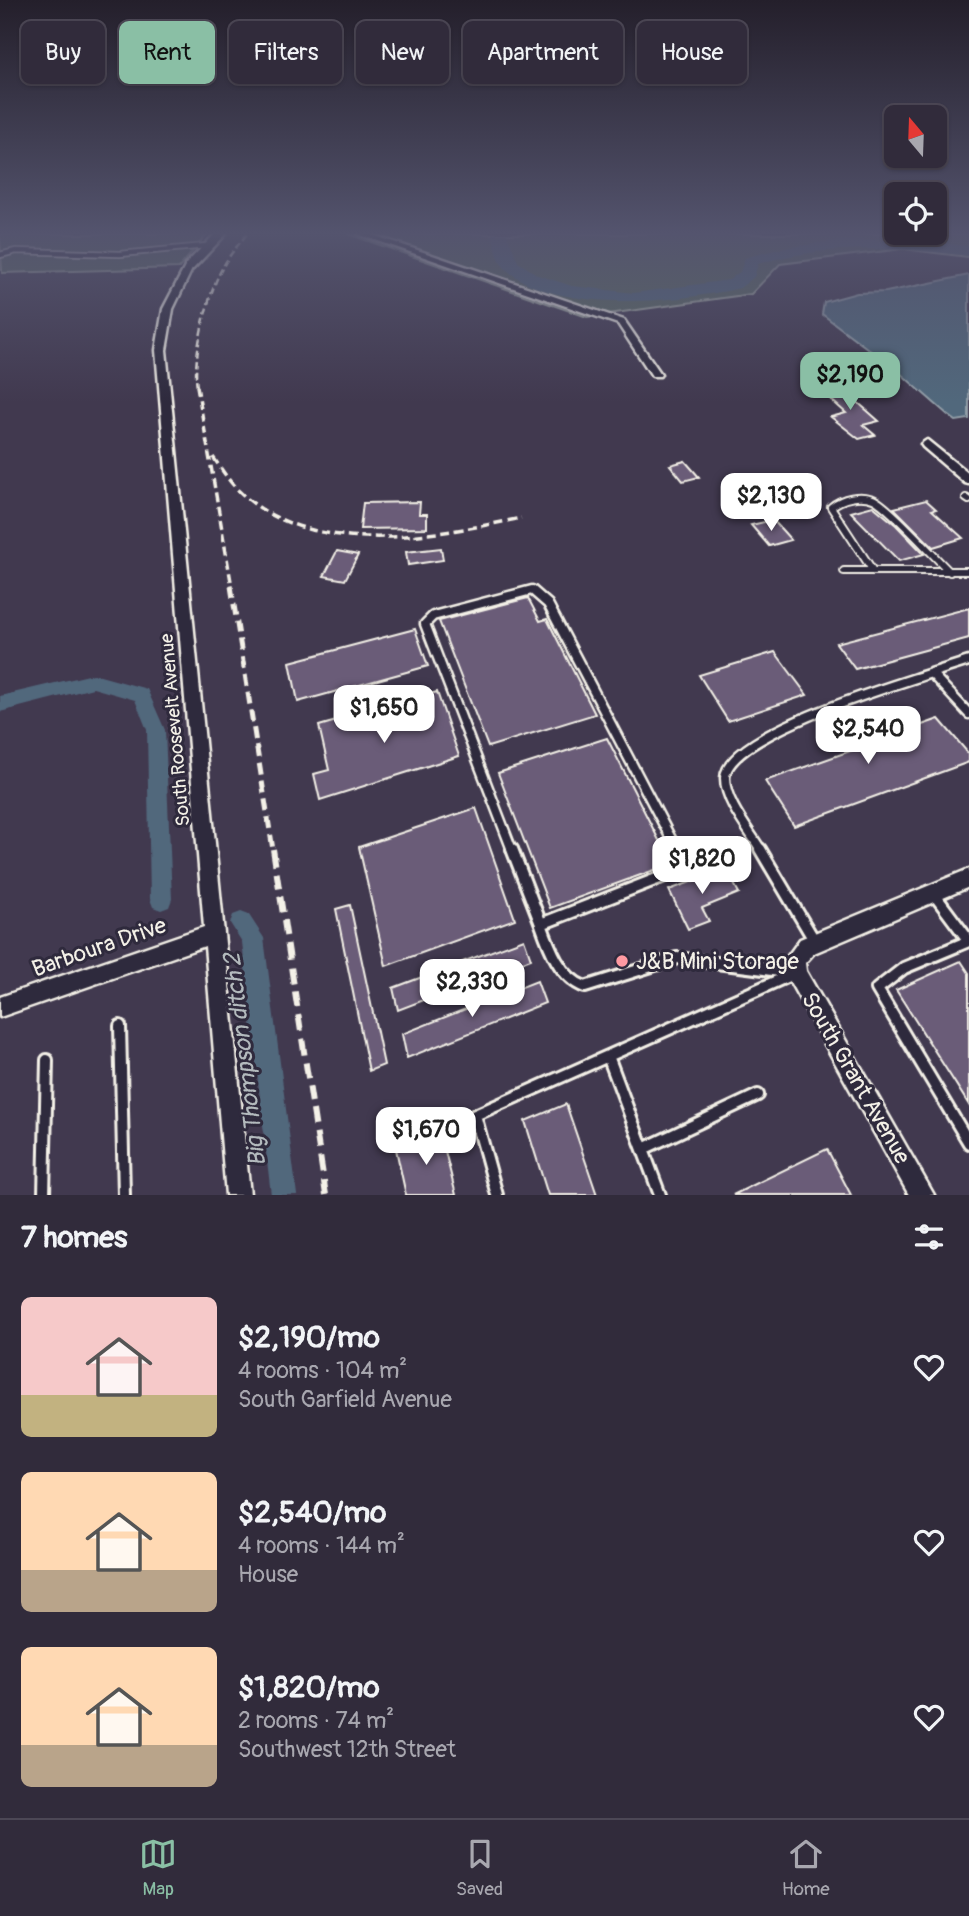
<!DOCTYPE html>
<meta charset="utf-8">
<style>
:root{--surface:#312b3b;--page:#3d3746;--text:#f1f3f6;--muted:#a8a7af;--line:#4c4755;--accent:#8abfa5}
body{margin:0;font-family:Pangolin,sans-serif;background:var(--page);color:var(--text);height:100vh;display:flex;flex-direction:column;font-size:26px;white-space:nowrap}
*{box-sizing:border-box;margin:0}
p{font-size:23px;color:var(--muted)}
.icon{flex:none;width:38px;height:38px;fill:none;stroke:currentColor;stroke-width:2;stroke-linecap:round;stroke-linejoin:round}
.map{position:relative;height:1195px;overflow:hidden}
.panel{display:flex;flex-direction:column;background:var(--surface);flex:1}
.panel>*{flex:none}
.guide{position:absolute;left:21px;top:21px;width:928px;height:63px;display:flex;gap:14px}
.needle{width:46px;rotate:341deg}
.tools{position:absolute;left:884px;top:105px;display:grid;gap:14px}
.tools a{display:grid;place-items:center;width:63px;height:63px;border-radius:10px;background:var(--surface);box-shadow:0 2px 5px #0004,0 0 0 2px var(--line);font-size:35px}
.price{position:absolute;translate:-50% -60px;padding:0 16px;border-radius:14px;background:#fff;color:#222;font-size:23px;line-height:46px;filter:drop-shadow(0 2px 4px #0008)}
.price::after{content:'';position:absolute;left:50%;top:42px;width:21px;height:16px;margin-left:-10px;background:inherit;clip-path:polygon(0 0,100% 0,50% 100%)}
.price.selected{background:var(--accent);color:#111}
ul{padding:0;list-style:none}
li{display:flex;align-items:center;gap:21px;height:175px;padding:0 21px}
li span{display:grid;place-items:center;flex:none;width:196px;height:140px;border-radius:10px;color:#555}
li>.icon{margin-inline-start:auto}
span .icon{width:84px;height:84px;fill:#fffc;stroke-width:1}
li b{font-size:30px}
h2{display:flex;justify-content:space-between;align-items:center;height:84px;padding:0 21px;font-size:30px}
.chip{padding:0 24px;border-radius:10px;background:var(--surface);box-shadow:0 2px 5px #0004,0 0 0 2px var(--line);font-size:24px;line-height:63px}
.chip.selected{background:var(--accent);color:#111}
.tabs{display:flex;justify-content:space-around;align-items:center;height:98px;border-top:2px solid var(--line);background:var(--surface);font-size:19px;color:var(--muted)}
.tabs a{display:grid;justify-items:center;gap:4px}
.tabs .selected{color:var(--accent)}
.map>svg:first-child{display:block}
</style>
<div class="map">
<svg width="969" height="1195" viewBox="0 0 969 1195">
<rect width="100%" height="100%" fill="#41394f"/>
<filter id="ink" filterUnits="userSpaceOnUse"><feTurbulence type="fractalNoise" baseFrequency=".0143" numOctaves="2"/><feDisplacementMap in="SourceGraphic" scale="14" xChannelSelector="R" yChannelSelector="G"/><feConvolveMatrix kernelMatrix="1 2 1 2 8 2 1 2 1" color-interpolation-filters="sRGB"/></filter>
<g filter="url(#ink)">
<path fill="#5a6a61" stroke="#a7aea4" stroke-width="2" d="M0,234H207L179,268L2,273Z
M348,234H969V257L903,249L780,264L751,294L587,317Z"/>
<path fill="#51677c" stroke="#929ea7" stroke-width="2" d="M969,275V419L956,421L948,415L900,373L822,314L824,302L857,293L886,292Z"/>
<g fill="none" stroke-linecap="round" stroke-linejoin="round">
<path fill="#51677c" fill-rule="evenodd" d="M93,674L147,689L165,730L172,899L169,907L161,910L153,907L150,899L147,730L135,700L93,688L0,712V696Z
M241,912L249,915L264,938L297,1195H271L242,942L230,923L233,915Z"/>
<path fill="#51677c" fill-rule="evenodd" d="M492,234H507L518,262L538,275L572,286L634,293L729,280L740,272L745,258C816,236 896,237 969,246V256C902,247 823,244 758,264L754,277L740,288C680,302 555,315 506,269C498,262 495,244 492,234Z"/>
</g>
<path fill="#6a5c78" stroke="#f4f1e8" stroke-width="2" d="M838,385L879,421L863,425L875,435L859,439L831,417L846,413L819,389Z
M685,461L699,477L683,481L670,465Z
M926,500L936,509L932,510L963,538L933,547L894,508Z
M420,502L419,514H427V528L360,529L363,503Z
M873,506L896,525L924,554L899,561L851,512Z
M773,520L791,540L769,546L751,525Z
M441,548L443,560L408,565L406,552Z
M337,551L358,555L345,580L324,576Z
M528,598L540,621L547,619L595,714L488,747L439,621Z
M969,608V638L855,669L836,643Z
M415,629L428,666L298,702L290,662Z
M775,652L807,695L728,721L699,675Z
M437,692L459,756L320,800L314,774L329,770L319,726Z
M864,711L877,728L911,716L919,726L939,719L969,754V762L794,826L765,781L853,750L832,722Z
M607,738L671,864L550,908L498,773Z
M476,808L515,919L386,966L359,847Z
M726,869L739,893L702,908L709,921L688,929L669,890Z
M350,905L384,1065L369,1071L336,909Z
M524,939L531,959L398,1010L393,988Z
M961,961L969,973V1105L896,990Z
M537,981L545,1003L407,1058L402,1034Z
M566,1104L597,1195H548L525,1121Z
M440,1131L456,1195H406L396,1149Z
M827,1149L851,1195H733Z"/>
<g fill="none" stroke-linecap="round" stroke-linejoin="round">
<defs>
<path id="service-far3" d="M0,255L16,251L120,254L206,246"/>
<path id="service-far2" d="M966,498L969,500
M844,571H969
M873,571L831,507C842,498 860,494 873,499C888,505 935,558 950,572"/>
<path id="service-far1" d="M969,661L931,673L969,714
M512,850L425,624L433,616L532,590L548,604L677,850
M761,850C749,830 725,802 725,778C726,734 893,686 931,673"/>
<path id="service" d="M512,849L541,924
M760,849L814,940
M934,894L969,941
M541,924C549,947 560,978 585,987L677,958L795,973
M541,924L675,872L681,868L676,849
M969,941L904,968L877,989L969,1143
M120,1026L124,1195
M608,1056L660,1195
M643,1149L758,1095
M44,1195L47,1060
M497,1195L475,1115L795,973"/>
<path id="minor" d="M358,234H370L624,320L661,374L660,376H652L618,324Z
M186,265L193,267L173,309L166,350L250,1195H226L205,946L0,1017V997L204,927L156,350L163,309Z
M927,440L969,474V484L965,483L923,447L921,444Z
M969,869V887L814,953L805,963L806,971L934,1195H909L789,980L785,960L800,939Z"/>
<path id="tertiary" d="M215,234H226L193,269H185V265Z"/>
</defs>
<use href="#service-far3" stroke="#f4f1e8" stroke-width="8"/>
<use href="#service-far2" stroke="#f4f1e8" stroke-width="10"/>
<use href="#service-far1" stroke="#f4f1e8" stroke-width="13"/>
<use href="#service" stroke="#f4f1e8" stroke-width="16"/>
<use href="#minor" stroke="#f4f1e8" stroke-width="5"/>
<use href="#tertiary" stroke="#f4f1e8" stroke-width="5"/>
<use href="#service-far3" stroke="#2f2a3d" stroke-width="4.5"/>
<use href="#service-far2" stroke="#2f2a3d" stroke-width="6"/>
<use href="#service-far1" stroke="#2f2a3d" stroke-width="8"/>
<use href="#service" stroke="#2f2a3d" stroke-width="10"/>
<use href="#minor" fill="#2f2a3d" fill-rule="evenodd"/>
<use href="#tertiary" fill="#2f2a3d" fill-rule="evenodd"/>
<path stroke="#f4f1e8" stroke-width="2.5" stroke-dasharray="7 3.5" stroke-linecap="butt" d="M197,387C192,357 208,291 224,265C230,254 239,244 247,234"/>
<path stroke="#f4f1e8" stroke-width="3.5" stroke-dasharray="9 4.5" stroke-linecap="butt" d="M197,386L232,587
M213,457C221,468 229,482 239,491C309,560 436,536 521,518"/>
<path stroke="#f4f1e8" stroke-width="5" stroke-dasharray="12 6" stroke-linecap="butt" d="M231,586L273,850"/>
<path stroke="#f4f1e8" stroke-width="6" stroke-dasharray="16 8" stroke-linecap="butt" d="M273,849L326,1195"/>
</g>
</g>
<linearGradient id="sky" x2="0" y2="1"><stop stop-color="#241f2b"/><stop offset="0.58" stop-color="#54546e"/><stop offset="1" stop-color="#54546e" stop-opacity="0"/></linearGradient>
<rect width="969" height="402" fill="url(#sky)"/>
<circle fill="#ff9aa2" stroke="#2f2a3d" stroke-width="2.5" cx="622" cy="961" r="7"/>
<g text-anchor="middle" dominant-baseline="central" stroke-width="6" stroke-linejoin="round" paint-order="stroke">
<g font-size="19" fill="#f4f1e8" stroke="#2f2a3d">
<text transform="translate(175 730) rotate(-95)">South Roosevelt Avenue</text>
</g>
<g font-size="23" fill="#f4f1e8" stroke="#2f2a3d">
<text transform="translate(99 947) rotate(-19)">Barboura Drive</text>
<text transform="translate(856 1078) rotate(60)">South Grant Avenue</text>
</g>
<g font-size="23" fill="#f4f1e8" stroke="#2f2a3d" text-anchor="start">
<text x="636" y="961">J&amp;B Mini Storage</text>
</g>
<g font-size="24" font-style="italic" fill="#b3babd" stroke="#2f2a3d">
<text transform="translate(245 1060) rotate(-97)">Big Thompson ditch 2</text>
</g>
</g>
</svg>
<div class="tools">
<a><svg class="needle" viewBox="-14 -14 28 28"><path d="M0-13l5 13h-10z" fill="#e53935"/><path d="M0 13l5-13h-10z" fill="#a8a7af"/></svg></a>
<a><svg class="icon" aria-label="locate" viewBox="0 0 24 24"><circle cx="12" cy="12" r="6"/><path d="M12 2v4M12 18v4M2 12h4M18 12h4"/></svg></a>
</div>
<b class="price selected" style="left:850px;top:412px">$2,190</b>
<b class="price" style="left:771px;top:533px">$2,130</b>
<b class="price" style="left:384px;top:745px">$1,650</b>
<b class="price" style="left:868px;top:766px">$2,540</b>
<b class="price" style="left:702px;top:896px">$1,820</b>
<b class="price" style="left:472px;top:1019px">$2,330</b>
<b class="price" style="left:426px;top:1167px">$1,670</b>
<div class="guide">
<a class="chip">Buy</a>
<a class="chip selected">Rent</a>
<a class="chip">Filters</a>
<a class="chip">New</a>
<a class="chip">Apartment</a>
<a class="chip">House</a>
</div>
</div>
<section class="panel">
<h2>7 homes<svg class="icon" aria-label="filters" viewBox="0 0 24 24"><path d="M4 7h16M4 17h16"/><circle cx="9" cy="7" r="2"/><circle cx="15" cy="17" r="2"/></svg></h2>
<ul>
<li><span style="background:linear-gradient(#f6c9c9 70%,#c2b280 0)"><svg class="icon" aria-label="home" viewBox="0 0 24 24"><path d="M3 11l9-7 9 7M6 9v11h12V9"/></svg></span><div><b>$2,190/mo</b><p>4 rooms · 104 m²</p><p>South Garfield Avenue</p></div><svg class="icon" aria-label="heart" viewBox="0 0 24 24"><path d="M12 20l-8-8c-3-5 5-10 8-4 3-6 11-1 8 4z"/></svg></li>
<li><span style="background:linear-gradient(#ffd9b3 70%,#b9a48a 0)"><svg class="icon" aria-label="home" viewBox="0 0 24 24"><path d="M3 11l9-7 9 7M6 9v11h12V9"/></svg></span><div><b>$2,540/mo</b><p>4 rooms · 144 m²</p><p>House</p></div><svg class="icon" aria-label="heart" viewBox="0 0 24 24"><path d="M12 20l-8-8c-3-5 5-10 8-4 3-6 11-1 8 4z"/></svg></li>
<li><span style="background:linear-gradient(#ffd9b3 70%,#b9a48a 0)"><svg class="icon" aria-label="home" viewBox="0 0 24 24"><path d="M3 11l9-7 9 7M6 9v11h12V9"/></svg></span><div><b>$1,820/mo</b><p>2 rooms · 74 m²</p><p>Southwest 12th Street</p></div><svg class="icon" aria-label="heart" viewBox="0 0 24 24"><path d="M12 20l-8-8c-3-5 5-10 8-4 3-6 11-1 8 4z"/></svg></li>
</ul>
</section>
<nav class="tabs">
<a class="selected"><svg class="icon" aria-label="map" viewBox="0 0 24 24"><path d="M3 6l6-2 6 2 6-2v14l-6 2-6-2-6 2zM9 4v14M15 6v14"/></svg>Map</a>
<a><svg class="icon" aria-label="saved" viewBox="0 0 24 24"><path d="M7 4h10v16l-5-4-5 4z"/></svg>Saved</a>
<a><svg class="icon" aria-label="home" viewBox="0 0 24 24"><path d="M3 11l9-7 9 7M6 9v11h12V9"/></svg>Home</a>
</nav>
